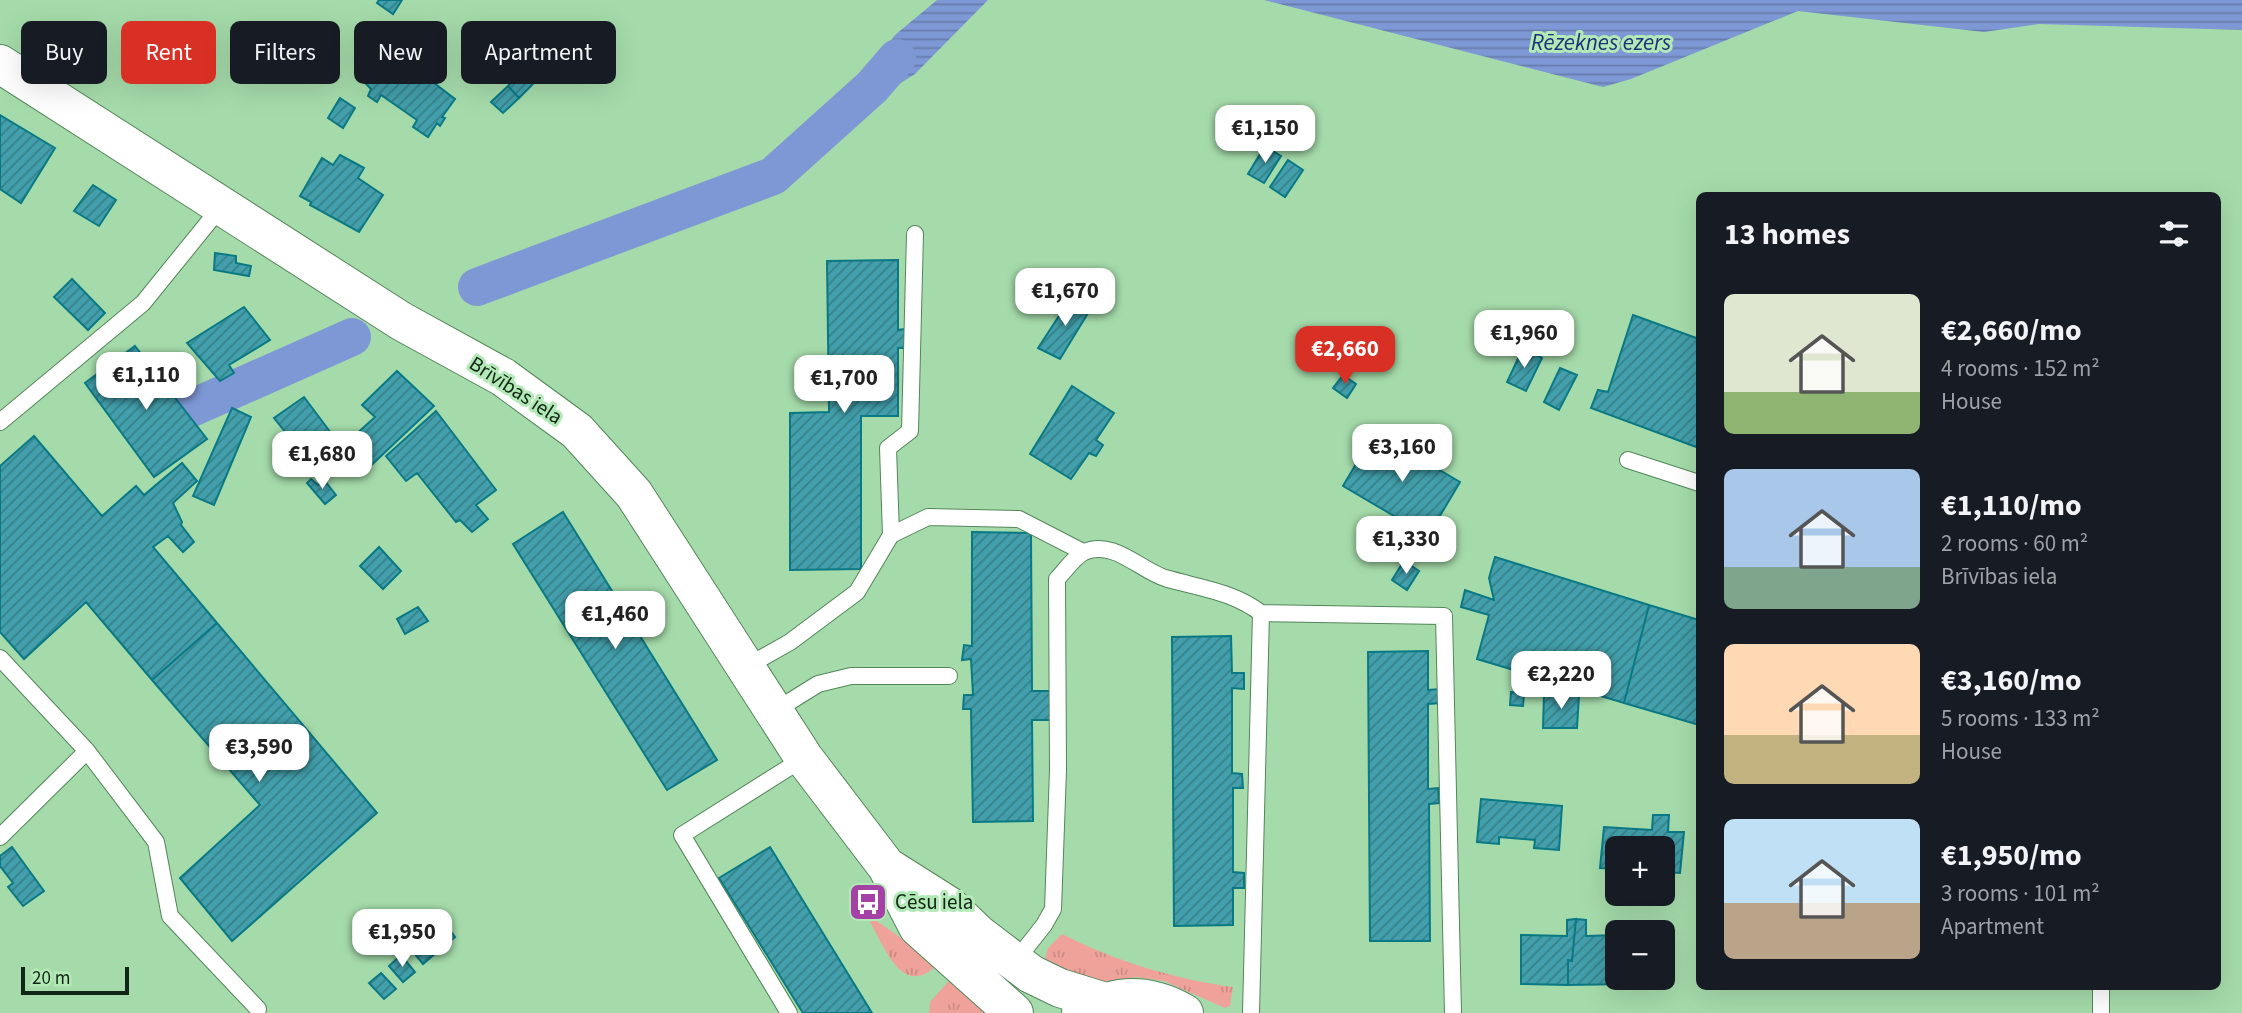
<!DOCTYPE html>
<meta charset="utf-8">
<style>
:root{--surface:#171b24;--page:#20242c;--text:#f1f3f6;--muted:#9ea1a6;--accent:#d93025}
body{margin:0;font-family:"Source Sans 3",sans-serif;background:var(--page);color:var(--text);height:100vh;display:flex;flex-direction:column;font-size:26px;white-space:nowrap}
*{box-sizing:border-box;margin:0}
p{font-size:23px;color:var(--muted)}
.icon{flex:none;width:38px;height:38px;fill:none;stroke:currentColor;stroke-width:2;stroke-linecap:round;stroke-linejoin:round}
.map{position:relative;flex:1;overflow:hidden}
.panel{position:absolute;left:1696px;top:192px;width:525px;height:798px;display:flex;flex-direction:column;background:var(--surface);border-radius:10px;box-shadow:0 7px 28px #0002}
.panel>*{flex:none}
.top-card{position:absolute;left:21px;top:21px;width:665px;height:63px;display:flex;gap:14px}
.buttons{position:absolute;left:1605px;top:836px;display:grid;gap:14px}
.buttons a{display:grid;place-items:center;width:70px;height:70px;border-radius:10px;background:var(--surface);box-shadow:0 7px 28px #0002;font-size:35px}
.scale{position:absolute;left:21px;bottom:18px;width:108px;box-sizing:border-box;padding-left:7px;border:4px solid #112614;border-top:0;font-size:19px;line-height:24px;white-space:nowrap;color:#112614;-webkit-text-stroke:5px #b2e9b6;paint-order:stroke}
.price{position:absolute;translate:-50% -60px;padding:0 16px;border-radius:14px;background:#fff;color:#222;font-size:23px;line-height:46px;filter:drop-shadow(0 2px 4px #0008)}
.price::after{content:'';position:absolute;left:50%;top:42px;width:21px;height:16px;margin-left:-10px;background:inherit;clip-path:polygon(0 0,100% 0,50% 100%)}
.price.on{background:var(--accent);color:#fff}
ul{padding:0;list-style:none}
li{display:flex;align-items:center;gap:21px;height:175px;padding:0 28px}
li span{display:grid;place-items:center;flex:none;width:196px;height:140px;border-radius:10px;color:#555}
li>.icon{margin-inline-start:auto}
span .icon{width:84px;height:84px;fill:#fffc;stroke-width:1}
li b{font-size:30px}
h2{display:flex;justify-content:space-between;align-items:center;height:84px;padding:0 28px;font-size:30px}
.chip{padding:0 24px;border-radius:10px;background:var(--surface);box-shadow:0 7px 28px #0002;font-size:24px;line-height:63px}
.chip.on{background:var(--accent);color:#fff}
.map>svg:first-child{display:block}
</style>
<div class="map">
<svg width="2242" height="1013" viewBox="0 0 2242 1013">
<defs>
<pattern id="grass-tufts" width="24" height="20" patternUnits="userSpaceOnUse" patternTransform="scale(1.75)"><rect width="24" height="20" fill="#efa299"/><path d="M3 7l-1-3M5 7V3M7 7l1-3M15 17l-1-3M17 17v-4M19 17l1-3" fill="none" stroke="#cc8b83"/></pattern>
<pattern id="water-rules" width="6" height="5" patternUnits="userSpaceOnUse" patternTransform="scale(1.75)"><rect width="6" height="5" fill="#7e98d5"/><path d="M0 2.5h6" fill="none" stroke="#667cac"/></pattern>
<pattern id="building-hatch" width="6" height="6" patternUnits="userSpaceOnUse" patternTransform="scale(1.75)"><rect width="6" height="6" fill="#429fab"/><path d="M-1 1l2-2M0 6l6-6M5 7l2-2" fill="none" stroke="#36818a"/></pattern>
</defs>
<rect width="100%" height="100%" fill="#a5dbaa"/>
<path fill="url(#grass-tufts)" d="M874,919L938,964C903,1000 885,948 870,922Z
M1062,934C1115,961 1174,979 1233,987L1230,1006L1225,1008L1164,981L1136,977L1098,983L1044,963L1048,948Z
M953,976L996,1013H929L930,1002Z"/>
<path fill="url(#water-rules)" d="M937,0H988L915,74L872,101L856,90L895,35Z
M1264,0H2242V30L2039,24L1984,32L1798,11L1631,79L1603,87Z"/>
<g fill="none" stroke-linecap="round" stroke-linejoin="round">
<path stroke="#7e98d5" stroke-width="38" d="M477,287L773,176L872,87L897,58
M185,411L352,337"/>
</g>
<path fill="url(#building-hatch)" stroke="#0a7984" stroke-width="2" d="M379,0H402L393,14L377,3Z
M380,46L388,53L377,69L369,64Z
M388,53L404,60L455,99L442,117L445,118L440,126L437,123L428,137L413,127L417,120L381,95L377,102L368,96L371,89L366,84Z
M524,70L534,83L519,98L508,86Z
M508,86L519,98L503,113L491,102Z
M340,98L355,108L343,128L328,118Z
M0,115L55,148L21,203L0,189Z
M1265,146L1281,156L1264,183L1248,174Z
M340,155L364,168L358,178L383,195L359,232L310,205L311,202L300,196L322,158L333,165Z
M1288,160L1303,170L1285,197L1270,187Z
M93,185L116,200L99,226L74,211Z
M215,253L236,256V263L251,266L249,276L214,270Z
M898,260V330L905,329V348H898V416H861V569L790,570V413L829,412L827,261Z
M72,279L105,313L88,330L54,297Z
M1072,296L1091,308L1060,359L1038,348Z
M244,307L270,340L229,365L234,373L220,381L187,343Z
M1633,315L1699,339V448L1591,408L1598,390L1608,392Z
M135,346L207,439L154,477L85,383Z
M1523,348L1542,358L1526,391L1507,382Z
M1560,368L1577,375L1559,410L1544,402Z
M397,371L434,406L364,472L341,448L375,417L362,405Z
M1343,375L1356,384L1347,398L1333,388Z
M1072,386L1114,413L1096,440L1103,445L1096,456L1089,453L1071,479L1030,454Z
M304,397L337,441L310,462L301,450L282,464L273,451L290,438L274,418Z
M232,408L251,417L214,505L193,496Z
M436,411L496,490L476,505L488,519L472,532L460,520L456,522L417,473L406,481L386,456Z
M1375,432L1460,482L1428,536L1343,486Z
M1438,434L1450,441L1440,459L1428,452Z
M34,436L102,516L136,486L144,495L182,463L197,481L173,503L182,522L181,525L194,542L183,552L168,536L153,547L217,623L152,680L86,602L24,659L0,632V466Z
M311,479L318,485L324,480L336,495L325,504L307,483Z
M563,512L717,760L667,790L513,544Z
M972,532L1031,533L1032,691H1051V720H1032L1033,821L973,822L971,709H963L964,695H973L971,659L962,660L964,645L972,646Z
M379,547L401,571L383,589L360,566Z
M1495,557L1649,605L1624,703L1477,659L1489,615L1461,607L1465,590L1494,600L1489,578Z
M1404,561L1419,571L1407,590L1392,580Z
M1649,605L1699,620V725L1624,703Z
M418,607L428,621L405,634L397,619Z
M217,623L377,813L232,941L180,878L260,805L152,680Z
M1231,636L1232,673H1244V689L1232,688V773L1242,774L1243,788H1233V872L1244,873V888H1233V925L1174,926L1172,637Z
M1428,651V690L1440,689V703L1428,704V789L1438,788L1439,803L1429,804L1430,941H1370L1368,652Z
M1511,692L1524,693L1523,706L1510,705Z
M1544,693L1579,695L1577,728H1543Z
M1481,799L1562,806L1559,850L1534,848L1535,840L1499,837V844L1477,842Z
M1653,815H1669L1668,832H1684L1680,873L1662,872V849H1617V869L1600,868L1604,827L1652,830Z
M12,847L44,891L23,906L8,887L13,883L0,866V856Z
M770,847L872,1013H803L719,878Z
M442,919L455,937L444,946L430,929Z
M1576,919L1586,920V936L1617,935V978H1628V984L1568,985V960L1572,961Z
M1576,919L1572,961L1568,960V985L1521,984V935L1567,936V920Z
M421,937L436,953L423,964L409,947Z
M401,955L415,972L403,982L389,966Z
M381,973L396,989L384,999L369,983Z"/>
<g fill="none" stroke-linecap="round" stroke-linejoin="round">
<defs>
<path id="lane" d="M0,422L143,303L220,208
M1628,460L1699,483
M891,535L888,448L910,431L915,234
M0,658L87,751L156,842L170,916L258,1009
M744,668L790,642L857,592L891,535L928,517L1019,519L1083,552
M773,712L818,684L851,676H949
M0,837L87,751
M1014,963L1044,925L1053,909L1058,770L1057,579C1064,572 1074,557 1084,552C1113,539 1140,570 1165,578C1199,588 1232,591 1261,613
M789,1013L682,835L804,758
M1251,1013L1261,613L1444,616L1453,1013
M2101,1013V987"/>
<path id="secondary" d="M0,64L401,321L503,377L577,431L634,494L804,758L887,867L918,927L1014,1013
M889,868L949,906L978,934L1031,974L1060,988L1102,1001
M1081,1013C1117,993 1149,993 1184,1013"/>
</defs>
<use href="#lane" stroke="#538659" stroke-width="18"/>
<use href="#secondary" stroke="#538659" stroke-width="40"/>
<use href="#lane" stroke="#fff" stroke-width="16"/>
<use href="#secondary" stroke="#fff" stroke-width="38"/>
</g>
<defs>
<symbol id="bus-square" viewBox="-11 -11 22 22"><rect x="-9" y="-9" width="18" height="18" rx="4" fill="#a440a6" stroke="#b2e9b6"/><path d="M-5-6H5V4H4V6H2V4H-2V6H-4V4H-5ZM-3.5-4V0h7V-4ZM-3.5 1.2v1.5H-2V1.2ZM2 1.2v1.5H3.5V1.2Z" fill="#fff"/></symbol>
</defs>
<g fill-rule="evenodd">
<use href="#bus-square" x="846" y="880" width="44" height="44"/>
</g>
<g text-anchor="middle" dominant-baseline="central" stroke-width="6" stroke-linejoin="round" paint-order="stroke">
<g font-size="21" fill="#112614" stroke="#b2e9b6">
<text transform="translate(516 390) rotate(33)">Brīvības iela</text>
</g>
<g font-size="21" fill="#112614" stroke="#b2e9b6" text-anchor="start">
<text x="895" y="902">Cēsu iela</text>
</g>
<g font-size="23" font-style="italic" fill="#1c327a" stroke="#b2e9b6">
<text x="1601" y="42">Rēzeknes ezers</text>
</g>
</g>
</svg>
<div class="buttons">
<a>+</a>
<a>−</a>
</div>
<div class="scale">20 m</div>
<b class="price" style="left:1265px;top:165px">€1,150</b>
<b class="price" style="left:1065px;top:328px">€1,670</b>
<b class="price" style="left:1524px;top:370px">€1,960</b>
<b class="price on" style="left:1345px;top:386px">€2,660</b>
<b class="price" style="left:146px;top:412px">€1,110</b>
<b class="price" style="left:844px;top:415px">€1,700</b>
<b class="price" style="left:1402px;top:484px">€3,160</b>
<b class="price" style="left:322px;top:491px">€1,680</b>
<b class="price" style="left:1406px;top:576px">€1,330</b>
<b class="price" style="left:615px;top:651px">€1,460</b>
<b class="price" style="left:1561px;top:711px">€2,220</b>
<b class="price" style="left:259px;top:784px">€3,590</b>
<b class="price" style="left:402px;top:969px">€1,950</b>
<div class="top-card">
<a class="chip">Buy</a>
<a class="chip on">Rent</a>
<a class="chip">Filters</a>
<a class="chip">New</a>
<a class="chip">Apartment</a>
</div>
<section class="panel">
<h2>13 homes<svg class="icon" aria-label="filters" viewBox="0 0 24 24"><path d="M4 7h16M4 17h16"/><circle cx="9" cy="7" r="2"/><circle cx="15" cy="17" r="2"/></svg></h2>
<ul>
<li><span style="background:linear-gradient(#dfe7d0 70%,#8fb573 0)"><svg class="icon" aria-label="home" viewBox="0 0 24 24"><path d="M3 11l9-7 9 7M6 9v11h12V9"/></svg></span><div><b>€2,660/mo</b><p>4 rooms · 152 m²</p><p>House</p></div></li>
<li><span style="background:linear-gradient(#a9c7e8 70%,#7fa58c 0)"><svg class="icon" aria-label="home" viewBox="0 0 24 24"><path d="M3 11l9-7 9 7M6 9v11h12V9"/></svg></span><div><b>€1,110/mo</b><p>2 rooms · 60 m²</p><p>Brīvības iela</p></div></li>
<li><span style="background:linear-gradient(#ffd9b3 65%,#c2b280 0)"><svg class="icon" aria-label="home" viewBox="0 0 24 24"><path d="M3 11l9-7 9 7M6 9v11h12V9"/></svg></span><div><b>€3,160/mo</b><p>5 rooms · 133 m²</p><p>House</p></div></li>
<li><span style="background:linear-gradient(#bfe0f5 60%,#b9a48a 0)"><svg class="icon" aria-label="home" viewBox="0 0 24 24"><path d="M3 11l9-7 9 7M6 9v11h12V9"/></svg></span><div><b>€1,950/mo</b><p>3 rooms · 101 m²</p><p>Apartment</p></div></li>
</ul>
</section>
</div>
